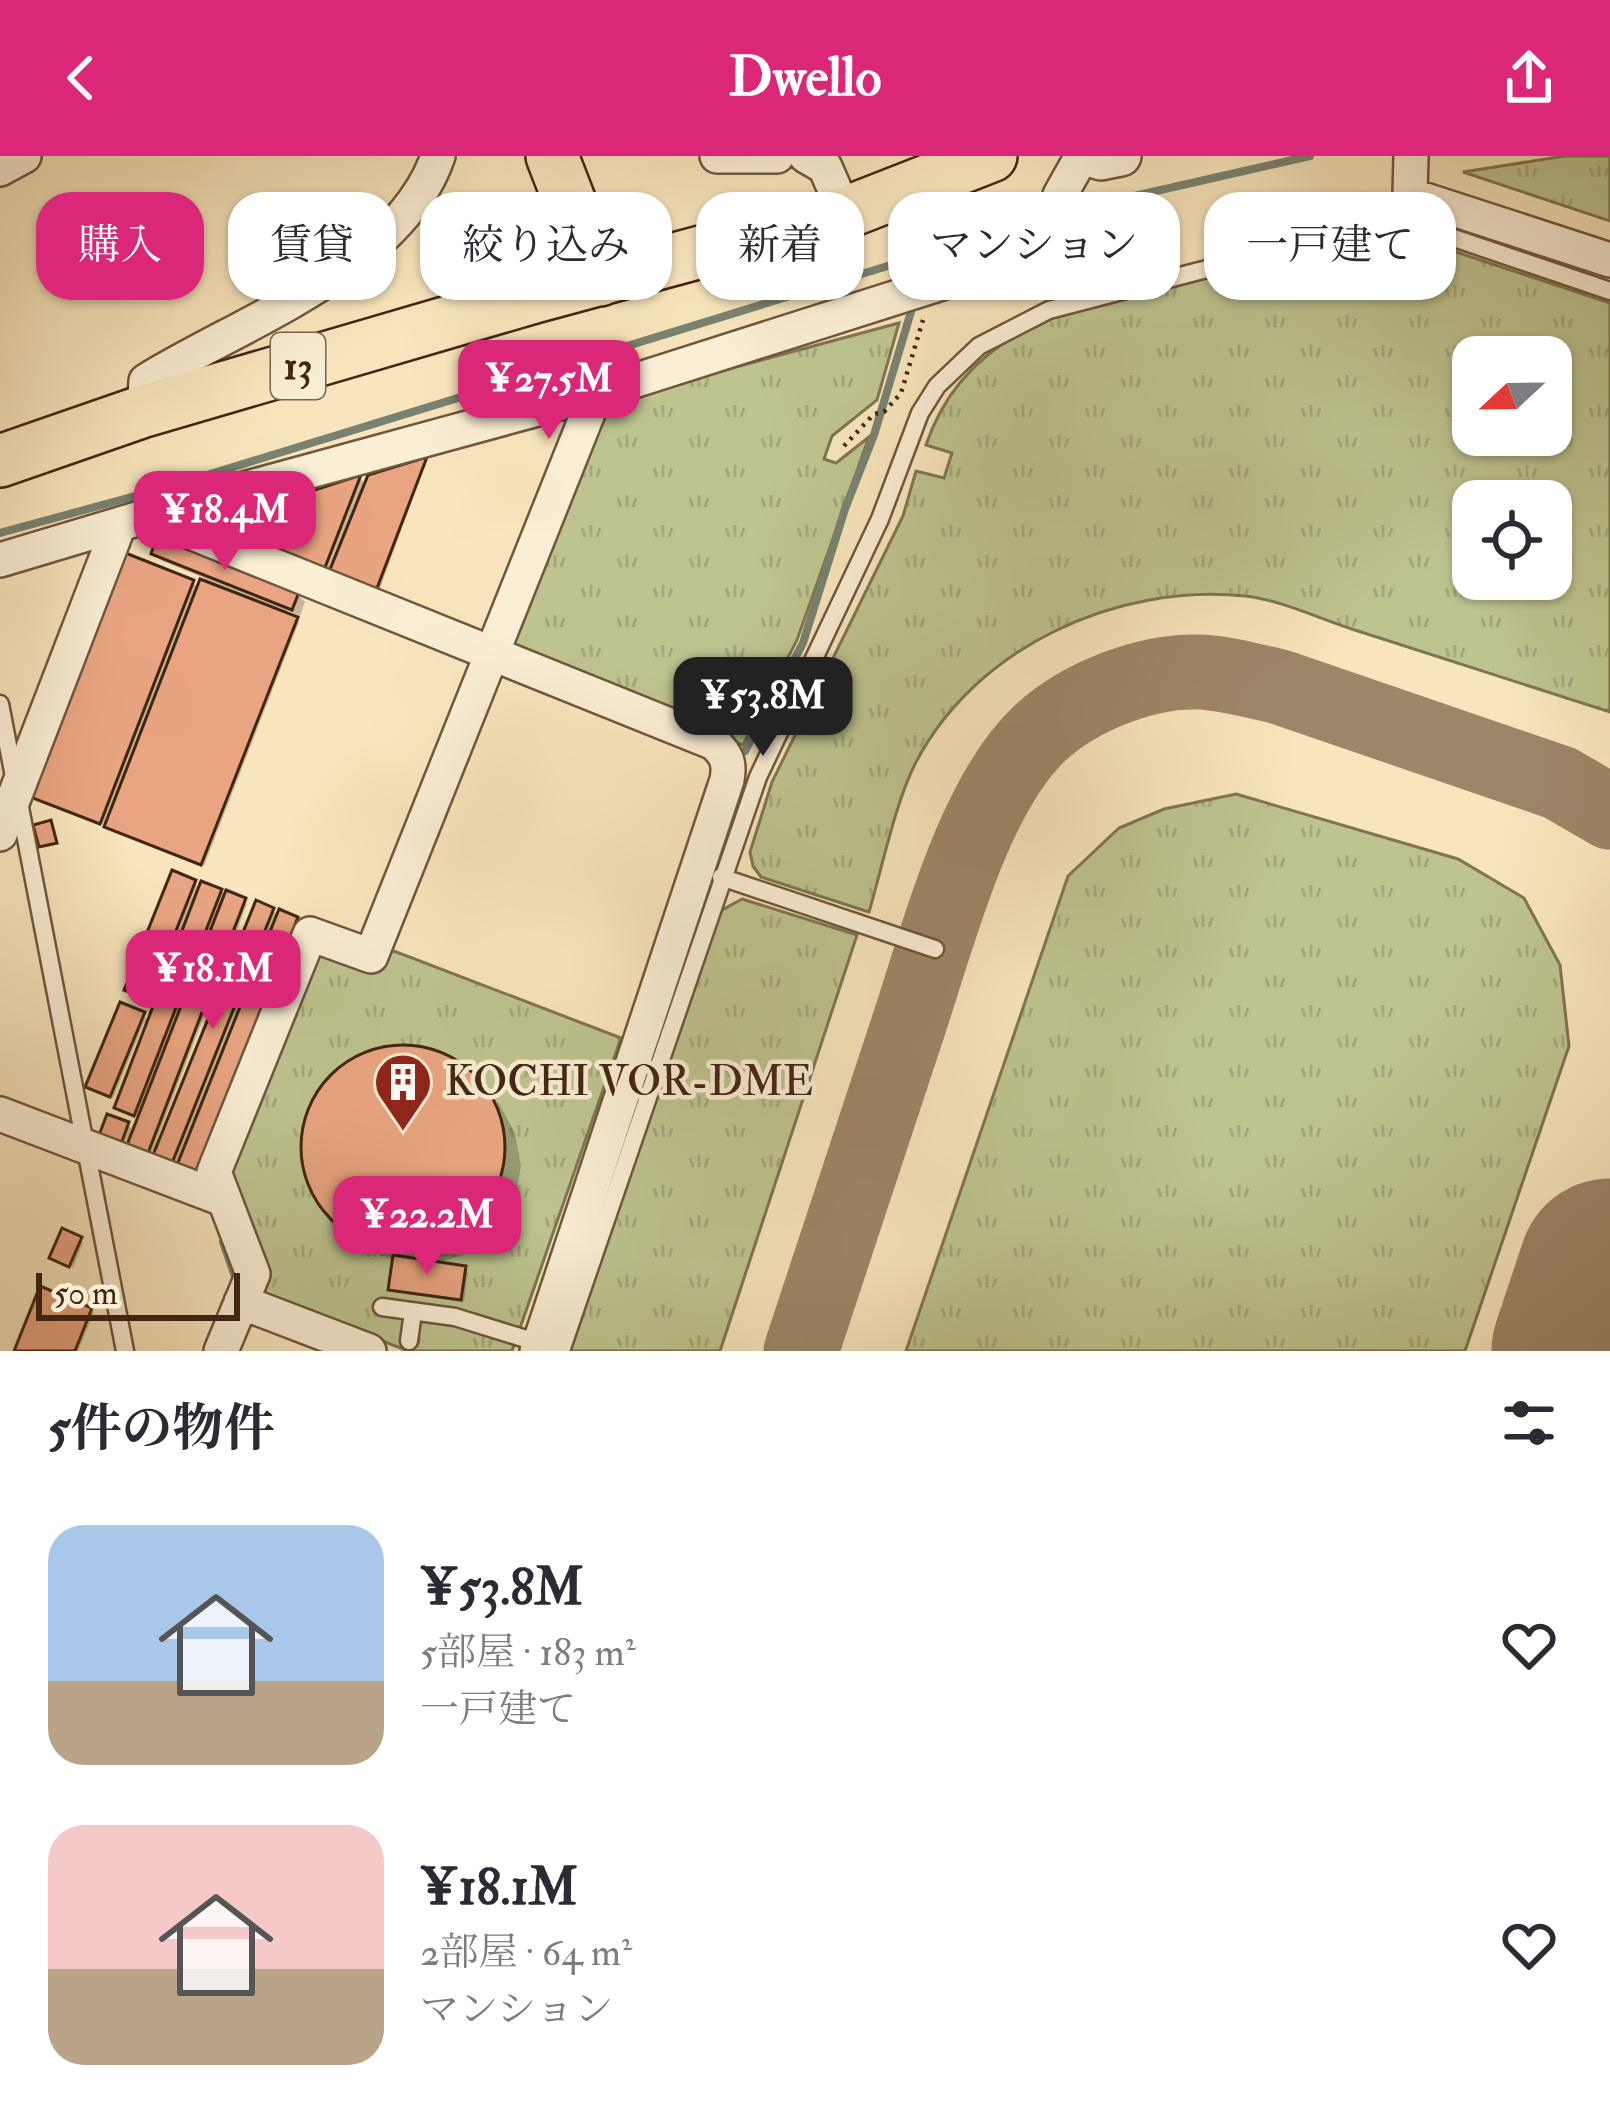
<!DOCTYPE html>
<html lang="ja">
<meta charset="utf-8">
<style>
:root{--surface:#fff;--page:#f2f2f3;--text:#2b2b33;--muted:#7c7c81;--accent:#db2777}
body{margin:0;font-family:"IM FELL Double Pica","Noto Serif JP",serif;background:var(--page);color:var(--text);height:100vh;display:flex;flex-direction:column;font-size:45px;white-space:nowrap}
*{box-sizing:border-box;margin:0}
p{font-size:39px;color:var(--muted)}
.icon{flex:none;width:66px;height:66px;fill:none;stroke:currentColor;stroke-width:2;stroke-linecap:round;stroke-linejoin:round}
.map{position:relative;height:1195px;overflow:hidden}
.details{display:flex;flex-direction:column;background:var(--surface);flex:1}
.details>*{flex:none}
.banner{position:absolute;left:36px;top:36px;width:1539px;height:108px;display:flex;gap:24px}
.needle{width:78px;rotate:248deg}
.buttons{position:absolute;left:1452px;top:180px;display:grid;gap:24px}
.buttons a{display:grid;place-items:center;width:120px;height:120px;border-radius:24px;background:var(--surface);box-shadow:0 3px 9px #0004;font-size:60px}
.scale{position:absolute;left:36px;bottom:30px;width:204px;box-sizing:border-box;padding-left:12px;border:6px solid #422612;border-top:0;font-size:33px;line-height:42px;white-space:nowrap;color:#422612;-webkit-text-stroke:9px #faeed4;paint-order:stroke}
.price{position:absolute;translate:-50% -102px;padding:0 27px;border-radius:24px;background:var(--accent);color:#fff;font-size:39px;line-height:78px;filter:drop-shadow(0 3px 6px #0008)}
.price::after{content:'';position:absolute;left:50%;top:72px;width:36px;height:27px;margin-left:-18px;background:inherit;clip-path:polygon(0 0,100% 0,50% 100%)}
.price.active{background:#222;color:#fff}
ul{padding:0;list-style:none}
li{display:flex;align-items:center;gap:36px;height:300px;padding:0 48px}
li span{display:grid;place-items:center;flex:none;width:336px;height:240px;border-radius:36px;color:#555}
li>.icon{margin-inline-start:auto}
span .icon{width:144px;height:144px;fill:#fffc;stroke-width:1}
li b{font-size:51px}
h2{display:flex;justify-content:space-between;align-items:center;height:144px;padding:0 48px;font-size:51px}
.chip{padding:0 42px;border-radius:36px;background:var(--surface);box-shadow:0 3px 9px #0004;font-size:42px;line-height:108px}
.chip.active{background:var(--accent);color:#fff}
header{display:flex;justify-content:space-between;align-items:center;height:156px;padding:0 48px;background:var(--accent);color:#fff;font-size:54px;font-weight:700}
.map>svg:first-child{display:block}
</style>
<header><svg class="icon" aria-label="back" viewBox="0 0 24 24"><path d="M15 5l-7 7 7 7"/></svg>Dwello<svg class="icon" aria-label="share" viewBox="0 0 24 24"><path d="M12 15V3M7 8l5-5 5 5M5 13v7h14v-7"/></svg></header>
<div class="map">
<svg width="1610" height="1195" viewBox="0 0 1610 1195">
<defs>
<pattern id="grass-tufts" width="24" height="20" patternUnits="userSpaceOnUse" patternTransform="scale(3)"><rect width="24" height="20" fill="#bec490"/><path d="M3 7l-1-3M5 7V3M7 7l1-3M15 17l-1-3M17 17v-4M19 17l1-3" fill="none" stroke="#a4a87b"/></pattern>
</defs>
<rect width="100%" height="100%" fill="#f8e5bd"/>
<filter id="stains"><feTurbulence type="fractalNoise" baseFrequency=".00167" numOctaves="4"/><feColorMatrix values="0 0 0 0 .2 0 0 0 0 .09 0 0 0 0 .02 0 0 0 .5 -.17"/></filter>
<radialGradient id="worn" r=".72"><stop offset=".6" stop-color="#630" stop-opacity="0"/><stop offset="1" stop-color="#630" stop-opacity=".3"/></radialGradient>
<path fill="url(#grass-tufts)" stroke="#807551" stroke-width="3" fill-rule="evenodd" d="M1565,0H1610V65L1463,16Z
M1394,84L1447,93L1610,147V556C1526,529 1442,502 1358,475C1322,464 1282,444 1245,440C1117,427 975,491 915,608C895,648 882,712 869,756L761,721L753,710L750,696L772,626L903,360L916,315L944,322L952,297L926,289C969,161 1097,146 1212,119C1272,105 1332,89 1394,84ZM1473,201H1551V279H1473ZM1473,345H1551V423H1473Z
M899,167L877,244L832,280L824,303L836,307L869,281L797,484L743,589L505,494L602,247Z
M1236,638L1458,703L1524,742L1560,809L1569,890L1465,1195H906L1068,720L1119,672L1164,653Z
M742,743L857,779L720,1195H570L715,763L722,754Z
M386,792L621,882L512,1195H408L267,1140L259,1121L266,1104L253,1098L225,1014L308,807L324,795L378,816Z"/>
<path fill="#0003" d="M426,305L377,441L334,423L289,376L247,392L221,381L213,360L222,357L225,360L273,342L281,350L290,375L304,340L360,323L367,329L370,321Z
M154,397L297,438L305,446L300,460L287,454L299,466L204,710L111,673L104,667L103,669L36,643L192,426L199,433L204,422L162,405Z
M194,727L201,734L220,735L247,748L156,986L161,988L273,754L279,761L299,766L199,1018L176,1005L175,1008L160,1002L152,994L151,998L134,992L126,984L123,992L104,984L128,969L135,976L141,962L120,954L149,869L144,867L113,942L92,933L143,859L150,866L174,805L168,803L152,844L131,836Z
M400,891L431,895L459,909L500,949L515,977L521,1010L515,1044L497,1074L471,1096L436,1108L468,1116L464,1146L394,1136L391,1133L395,1104L372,1096L346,1073L328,1055L310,1025L304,995L308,963L321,935L342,912L369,897Z
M80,1084L83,1087L73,1112L56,1104Z
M42,1134L94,1157L78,1195H17Z"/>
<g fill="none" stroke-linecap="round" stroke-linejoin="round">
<path stroke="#798271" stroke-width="8" d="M1064,56L1310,0
M0,377L168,331L1044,62
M745,595L803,487L845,353L874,279L913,149
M223,1086L238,1129"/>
<path stroke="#9d8668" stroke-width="75" d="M801,1195C836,1088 872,981 907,874C937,785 972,641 1040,577C1079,541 1146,514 1199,516C1226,517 1254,525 1280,531L1560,627L1610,656"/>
<path stroke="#9d8668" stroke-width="183" d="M1583,1195L1610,1114"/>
</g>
<path fill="#e9a582" stroke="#422612" stroke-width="3" d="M427,301L374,440L327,421L368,319Z
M361,319L322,419L276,402L302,338Z
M274,339L285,368L236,386L225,357Z
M157,380L299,436L292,454L151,398Z
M123,396L194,424L100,668L30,641Z
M200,423L298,461L201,709L104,671Z
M51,664L57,687L39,691L33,669Z
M172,714L196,724L149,843L124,834Z
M201,725L222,733L134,960L114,952Z
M226,734L246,742L148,997L127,989Z
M256,744L274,752L172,1007L153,999Z
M279,753L298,761L196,1017L177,1009Z
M120,846L145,856L110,941L85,931Z
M301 991a102 102 0 1 1 204 0a102 102 0 1 1-204 0Z
M107,958L129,966L120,991L98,982Z
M62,1072L82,1081L69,1111L49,1102Z
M393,1099L466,1110L461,1144L388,1134Z
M40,1130L92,1152L75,1195H14Z"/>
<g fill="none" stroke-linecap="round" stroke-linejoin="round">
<defs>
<path id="service" d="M0,548L125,1195
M721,721L935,793
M382,1151L455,1161L539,1187
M409,1185L413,1156
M561,1195L758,621L880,363L920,257L937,230L979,190L1049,154L1330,81L1391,75L1448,80L1610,135"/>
<path id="minor" d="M717,0H777
M806,0L825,11L845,57
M1411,0L1410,39L1610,104
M0,13L24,0
M144,255L146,225C239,167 400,112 438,0
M167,354L173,369L714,587C727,599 730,607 727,624L537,1195
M0,404L167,354L596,237L1036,97L1049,83L1060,39L1082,0
M0,678L119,369
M0,958L223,1043
M241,1146L369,1195
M221,1195L253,1118L214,1016L310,778L371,800L596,237"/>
<path id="tertiary" d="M1089,0L1101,4L1121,0"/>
<path id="primary" d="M552,0L600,124
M0,305L144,255L534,141L845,57L991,0"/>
</defs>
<use href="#service" stroke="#70563d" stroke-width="21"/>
<use href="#minor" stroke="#70563d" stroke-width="38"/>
<use href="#tertiary" stroke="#70563d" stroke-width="44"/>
<use href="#primary" stroke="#422612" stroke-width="56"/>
<path stroke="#422612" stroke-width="4.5" stroke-dasharray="3 6" stroke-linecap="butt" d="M844,290L874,258L884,256L901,237L923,164"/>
<use href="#service" stroke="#faeed4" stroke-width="16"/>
<use href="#minor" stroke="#faeed4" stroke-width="33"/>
<use href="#tertiary" stroke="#faeed4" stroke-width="39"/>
<use href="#primary" stroke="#f8e5bd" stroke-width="51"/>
</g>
<defs>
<symbol id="building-pin" viewBox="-11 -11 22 30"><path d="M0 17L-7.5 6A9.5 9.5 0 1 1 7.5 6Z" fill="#8f2418" stroke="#faeed4"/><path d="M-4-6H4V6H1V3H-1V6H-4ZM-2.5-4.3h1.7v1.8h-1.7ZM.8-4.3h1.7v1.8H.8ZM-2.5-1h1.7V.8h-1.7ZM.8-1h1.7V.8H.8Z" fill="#fff"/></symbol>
</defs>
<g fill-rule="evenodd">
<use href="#building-pin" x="370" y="893" width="66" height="90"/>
</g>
<g text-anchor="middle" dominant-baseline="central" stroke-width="9" stroke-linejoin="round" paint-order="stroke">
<rect fill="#faeed4" stroke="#79624c" stroke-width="3" x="271" y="177" width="54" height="66" rx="9"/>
<g font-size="39" font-weight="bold" fill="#422612">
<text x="298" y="210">13</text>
</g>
<g font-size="42" fill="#422612" stroke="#faeed4" text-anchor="start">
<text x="445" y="926">KOCHI VOR-DME</text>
</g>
</g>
<rect width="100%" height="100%" filter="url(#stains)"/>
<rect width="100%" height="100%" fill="url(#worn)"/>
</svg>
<div class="buttons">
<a><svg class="needle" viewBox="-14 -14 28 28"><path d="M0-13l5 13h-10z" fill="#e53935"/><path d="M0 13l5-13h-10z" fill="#7c7c81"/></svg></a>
<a><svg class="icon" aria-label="locate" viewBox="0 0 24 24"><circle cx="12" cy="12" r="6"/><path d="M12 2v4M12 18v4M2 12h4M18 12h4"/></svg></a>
</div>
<div class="scale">50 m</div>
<b class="price" style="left:549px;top:286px">¥27.5M</b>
<b class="price" style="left:225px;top:417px">¥18.4M</b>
<b class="price active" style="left:763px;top:603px">¥53.8M</b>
<b class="price" style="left:213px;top:876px">¥18.1M</b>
<b class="price" style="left:427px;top:1122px">¥22.2M</b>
<div class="banner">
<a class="chip active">購入</a>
<a class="chip">賃貸</a>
<a class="chip">絞り込み</a>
<a class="chip">新着</a>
<a class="chip">マンション</a>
<a class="chip">一戸建て</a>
</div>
</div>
<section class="details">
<h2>5件の物件<svg class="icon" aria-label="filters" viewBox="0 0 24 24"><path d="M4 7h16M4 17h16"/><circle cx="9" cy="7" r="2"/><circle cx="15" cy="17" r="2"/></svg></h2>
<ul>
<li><span style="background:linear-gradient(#a9c7e8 65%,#b9a48a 0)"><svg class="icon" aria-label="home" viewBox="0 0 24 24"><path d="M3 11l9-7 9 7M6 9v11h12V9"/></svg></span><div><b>¥53.8M</b><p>5部屋 · 183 m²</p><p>一戸建て</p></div><svg class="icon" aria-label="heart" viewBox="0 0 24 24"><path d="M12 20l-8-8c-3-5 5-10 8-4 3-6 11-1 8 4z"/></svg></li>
<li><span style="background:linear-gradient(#f6c9c9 60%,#b9a48a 0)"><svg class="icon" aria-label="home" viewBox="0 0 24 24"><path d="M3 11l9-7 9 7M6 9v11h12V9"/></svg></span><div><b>¥18.1M</b><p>2部屋 · 64 m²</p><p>マンション</p></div><svg class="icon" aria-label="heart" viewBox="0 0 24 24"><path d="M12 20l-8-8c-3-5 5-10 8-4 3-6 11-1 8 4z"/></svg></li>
</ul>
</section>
